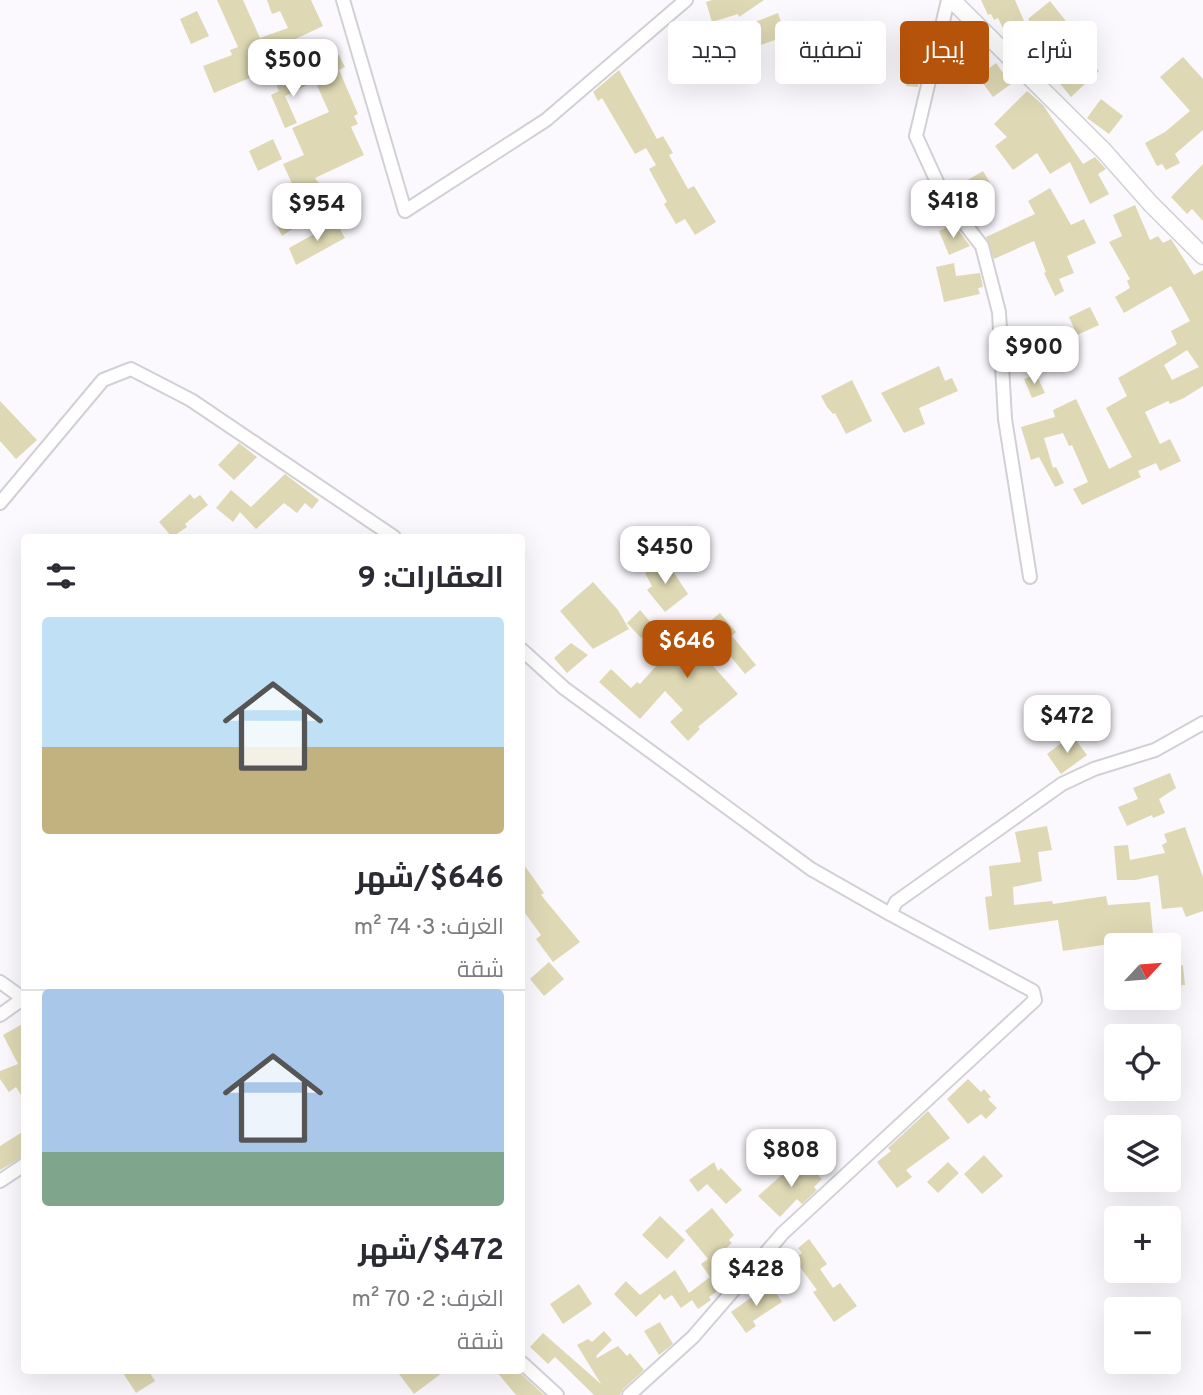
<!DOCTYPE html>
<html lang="ar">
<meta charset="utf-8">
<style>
:root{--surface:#fff;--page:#f2f2f3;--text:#2b2b33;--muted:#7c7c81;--line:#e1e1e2;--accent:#b45309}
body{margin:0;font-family:Overpass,Cairo,sans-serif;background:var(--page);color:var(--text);direction:rtl;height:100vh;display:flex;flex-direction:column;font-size:26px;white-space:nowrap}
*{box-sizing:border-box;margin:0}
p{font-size:23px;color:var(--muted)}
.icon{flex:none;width:38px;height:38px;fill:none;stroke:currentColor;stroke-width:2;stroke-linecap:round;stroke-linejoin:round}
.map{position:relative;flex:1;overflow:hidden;direction:ltr}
.drawer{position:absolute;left:21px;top:534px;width:504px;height:840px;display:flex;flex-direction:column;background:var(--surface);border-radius:7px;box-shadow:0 7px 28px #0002;direction:rtl}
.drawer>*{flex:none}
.hud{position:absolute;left:546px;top:21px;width:551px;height:63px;direction:rtl;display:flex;gap:14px}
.needle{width:46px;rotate:64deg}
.controls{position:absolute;left:1104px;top:933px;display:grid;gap:14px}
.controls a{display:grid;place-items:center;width:77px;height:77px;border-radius:7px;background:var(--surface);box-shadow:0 7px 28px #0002;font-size:35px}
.price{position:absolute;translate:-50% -60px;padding:0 16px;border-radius:14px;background:#fff;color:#222;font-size:23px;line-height:46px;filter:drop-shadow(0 2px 4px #0008)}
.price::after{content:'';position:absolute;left:50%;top:42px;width:21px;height:16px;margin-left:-10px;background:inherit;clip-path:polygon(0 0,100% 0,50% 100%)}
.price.selected{background:var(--accent);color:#fff}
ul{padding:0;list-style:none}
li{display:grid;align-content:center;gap:14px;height:371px;padding:0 21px}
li+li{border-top:2px solid var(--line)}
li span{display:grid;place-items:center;height:217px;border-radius:7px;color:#555}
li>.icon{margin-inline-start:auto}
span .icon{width:126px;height:126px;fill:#fffc;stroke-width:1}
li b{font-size:30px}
h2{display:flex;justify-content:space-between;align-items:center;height:84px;padding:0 21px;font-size:30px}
.tag{padding:0 24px;border-radius:7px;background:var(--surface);box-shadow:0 7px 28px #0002;font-size:24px;line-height:63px}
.tag.selected{background:var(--accent);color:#fff}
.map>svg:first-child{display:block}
</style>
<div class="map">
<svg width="1203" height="1395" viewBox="0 0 1203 1395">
<rect width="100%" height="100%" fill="#fcf9fe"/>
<path fill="#ded8b4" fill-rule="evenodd" d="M217,0H243L260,38L288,28L280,11L272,14L267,0H311L323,26L289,42L301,72L339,55L345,67L339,70L358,114L354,116L358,124L351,127L364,155L315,178L332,202L282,236L276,224L284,220L276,203L296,192L283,164L304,155L292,128L329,112L315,81L285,96L297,123L285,128L271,95L279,91L271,73L262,76L261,73L214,93L203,66L232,55L230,50L238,47Z
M712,0H764L739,17L738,14L712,22L706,2Z
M981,0H1015L1024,21L1004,30L998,18L994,20L991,14L988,15Z
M1050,1L1080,39L1076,42L1099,71L1071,97L1052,74L1065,64L1028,19Z
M197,11L209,36L191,44L180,19Z
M778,13L786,36L758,46L754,36L747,39L742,27Z
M910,37L927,38L918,87L906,86Z
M816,38L819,60L801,62L799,40Z
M1183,57L1203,79V130L1175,154L1180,163L1166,170L1162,164L1157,166L1145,143L1165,132L1190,111L1160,77Z
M996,63L1011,84L993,97L982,82L988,78L984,72Z
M619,70L657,139L663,136L673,153L669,155L688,189L694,186L716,222L695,235L685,219L676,224L664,204L667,202L649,169L656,165L646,148L635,154L602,98L598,101L593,92Z
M1027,91L1043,105L1083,164L1095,157L1106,169L1098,174L1109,194L1090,204L1070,162L1050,174L1037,153L1013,170L995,146L1007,137L994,124Z
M1101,99L1123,116L1109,134L1087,118Z
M273,139L282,159L258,171L249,151Z
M1203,164V221L1192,209L1187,214L1171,197Z
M983,171L995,191L968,208L956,187Z
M1050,188L1071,225L1084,219L1096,243L1067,256L1074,273L1059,279L1064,291L1055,296L1044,273L1046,272L1034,241L994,259L986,237L1035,214L1028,201Z
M1135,205L1150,240L1158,236L1163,243L1171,239L1194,275L1203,270V386L1184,398L1170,404L1168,401L1145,412L1160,444L1170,439L1181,461L1160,471L1156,463L1138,471L1141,477L1082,505L1073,489L1088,482L1072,445L1069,446L1063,433L1044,438L1053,468L1056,467L1064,483L1055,487L1039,457L1031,460L1021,427L1055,417L1053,410L1076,399L1109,469L1132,457L1106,408L1127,396L1118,378L1177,344L1171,331L1190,321L1171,286L1124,313L1115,297L1130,288L1127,281L1130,279L1109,242L1122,236L1113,215ZM1187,350L1199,367L1172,380L1164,365Z
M336,222L345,238L296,265L289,248Z
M954,224L970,246L949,255L939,231Z
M954,263L956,276L980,273L983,287L978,288L980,294L944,302L936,267Z
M1090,307L1099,325L1077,335L1069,317Z
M939,366L945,381L952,378L958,391L919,408L925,424L904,433L881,393Z
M1036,374L1045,393L1032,398L1024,379Z
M852,380L872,421L846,434L835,413L833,414L827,407L821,396Z
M0,401L37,440L16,459L0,441Z
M239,443L257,457L234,480L218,465Z
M285,474L319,500L312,509L305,503L297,513L284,503L256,529L240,512L233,522L216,508L231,490L251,507Z
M190,494L194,499L200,495L208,505L185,524L187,527L172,537L159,522Z
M666,561L688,594L665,612L647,590L652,586L645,573Z
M593,582L618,610L629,629L593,649L560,611Z
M640,610L654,626L641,638L627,623Z
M720,613L736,632L732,636L756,665L745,674L721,645L706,658L738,694L698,727L700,729L688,741L670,722L683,710L665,691L640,719L599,682L611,669L631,688L637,682L640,684L657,665L678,650L684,656L694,647L689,641L695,637L693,635Z
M571,643L588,655L567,673L554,658Z
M1072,735L1087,755L1061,774L1047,754Z
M1170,773L1176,788L1159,799L1165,813L1153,818L1152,815L1127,826L1118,807L1138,799L1133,788Z
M1047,826L1052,850L1038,852L1042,881L1013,887L1014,905L1052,901L1053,904L1106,896L1108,905L1150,902L1153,934L1147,935V945L1116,943L1063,951L1058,920L989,930L985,897L992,896L989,866L1021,862L1015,832Z
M1185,827L1203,877V911L1186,917L1182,907L1162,909L1158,875L1135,880H1117L1114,846L1128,845L1130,860L1165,853L1162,845L1167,842L1164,834Z
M522,862L544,893L541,895L580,942L553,962L536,939L541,935L522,909Z
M549,962L564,979L544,996L530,979Z
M1183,965L1185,985L1169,986V966Z
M24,1023V1100L16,1087L9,1092L0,1079V1071L18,1064L3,1035Z
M968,1079L981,1092L984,1089L991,1097L988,1099L997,1108L986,1119L981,1114L968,1124L947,1099Z
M928,1111L950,1138L906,1170L912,1177L897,1188L877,1162L891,1151L888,1148Z
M24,1131V1156L0,1170V1146Z
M984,1155L1003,1176L982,1194L964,1174Z
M714,1162L718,1171L721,1168L742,1190L726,1204L707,1184L698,1192L689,1180Z
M948,1162L959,1173L938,1193L927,1182Z
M806,1163L822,1179L814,1187L817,1190L802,1204L797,1199L780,1217L758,1196L793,1165L798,1171Z
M712,1208L734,1235L729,1240L732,1243L722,1252L737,1273L727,1284L709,1297L711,1300L698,1309L692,1300L681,1308L672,1295L664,1300L660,1294L636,1317L614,1294L626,1281L640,1295L675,1270L689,1293L710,1277L701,1264L708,1259L685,1231Z
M660,1216L685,1240L667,1259L642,1235Z
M809,1239L827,1264L820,1269L833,1288L840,1283L857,1306L834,1322L813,1292L817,1290L794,1259L802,1253L798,1248Z
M579,1284L592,1304L563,1324L550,1304Z
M770,1284L782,1302L753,1321L756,1326L746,1333L731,1312Z
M660,1322L673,1344L659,1355L644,1331Z
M604,1331L612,1340L596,1356L597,1358L618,1346L627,1356L630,1353L644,1370L623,1389L620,1395H594L555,1357L548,1364L530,1347L543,1333L601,1384L577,1345L588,1339L592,1342Z
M121,1370H148L155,1381L136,1393Z
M396,1370H446L414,1394Z
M495,1370H517L544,1395H516Z"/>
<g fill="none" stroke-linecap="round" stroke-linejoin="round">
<defs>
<path id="minor" d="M343,0L405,211L546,120L686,0
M948,0L916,136L944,197L982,246L999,312L1005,419L1030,577
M0,503L103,380L131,369L191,400L394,537
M522,650L564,688L811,869L890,914
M0,982L24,999
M0,1015L24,998
M0,1181L24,1165
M522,1363L557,1395
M629,1395L693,1337L783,1233L1035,1000L1033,991L890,914L896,902L1062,784L1094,769L1155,750L1203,723"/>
<path id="tertiary" d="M952,0L1104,151L1150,203L1203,256"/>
</defs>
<use href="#minor" stroke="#d3d0d5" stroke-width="16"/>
<use href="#tertiary" stroke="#d3d0d5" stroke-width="19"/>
<use href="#minor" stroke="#fff" stroke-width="12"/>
<use href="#tertiary" stroke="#fff" stroke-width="16"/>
</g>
</svg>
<div class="controls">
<a><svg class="needle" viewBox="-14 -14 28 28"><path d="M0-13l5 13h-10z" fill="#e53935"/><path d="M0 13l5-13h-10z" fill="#7c7c81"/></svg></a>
<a><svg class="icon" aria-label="locate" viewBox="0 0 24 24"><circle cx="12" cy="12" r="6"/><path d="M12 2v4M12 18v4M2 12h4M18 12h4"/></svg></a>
<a><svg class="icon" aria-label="layers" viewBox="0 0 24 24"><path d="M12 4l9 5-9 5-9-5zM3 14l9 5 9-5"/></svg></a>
<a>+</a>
<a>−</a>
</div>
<b class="price" style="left:293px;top:99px">$500</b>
<b class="price" style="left:953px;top:240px">$418</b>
<b class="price" style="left:317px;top:243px">$954</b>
<b class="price" style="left:1034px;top:386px">$900</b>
<b class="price" style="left:665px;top:586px">$450</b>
<b class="price selected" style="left:687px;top:680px">$646</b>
<b class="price" style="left:1067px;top:755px">$472</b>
<b class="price" style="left:791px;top:1189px">$808</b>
<b class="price" style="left:756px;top:1308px">$428</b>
<div class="hud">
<a class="tag">شراء</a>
<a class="tag selected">إيجار</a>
<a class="tag">تصفية</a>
<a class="tag">جديد</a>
</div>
<section class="drawer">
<h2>العقارات: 9<svg class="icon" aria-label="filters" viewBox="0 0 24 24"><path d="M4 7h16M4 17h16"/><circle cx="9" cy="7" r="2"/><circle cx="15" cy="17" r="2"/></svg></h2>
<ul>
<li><span style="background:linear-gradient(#bfe0f5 60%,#c2b280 0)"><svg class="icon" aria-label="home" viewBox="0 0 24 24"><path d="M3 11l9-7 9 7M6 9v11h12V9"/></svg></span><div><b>$646/شهر</b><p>الغرف: 3 · 74 m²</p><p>شقة</p></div></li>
<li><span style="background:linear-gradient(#a9c7e8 75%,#7fa58c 0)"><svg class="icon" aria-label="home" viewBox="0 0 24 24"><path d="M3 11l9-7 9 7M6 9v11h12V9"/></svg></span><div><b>$472/شهر</b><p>الغرف: 2 · 70 m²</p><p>شقة</p></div></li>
</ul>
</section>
</div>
